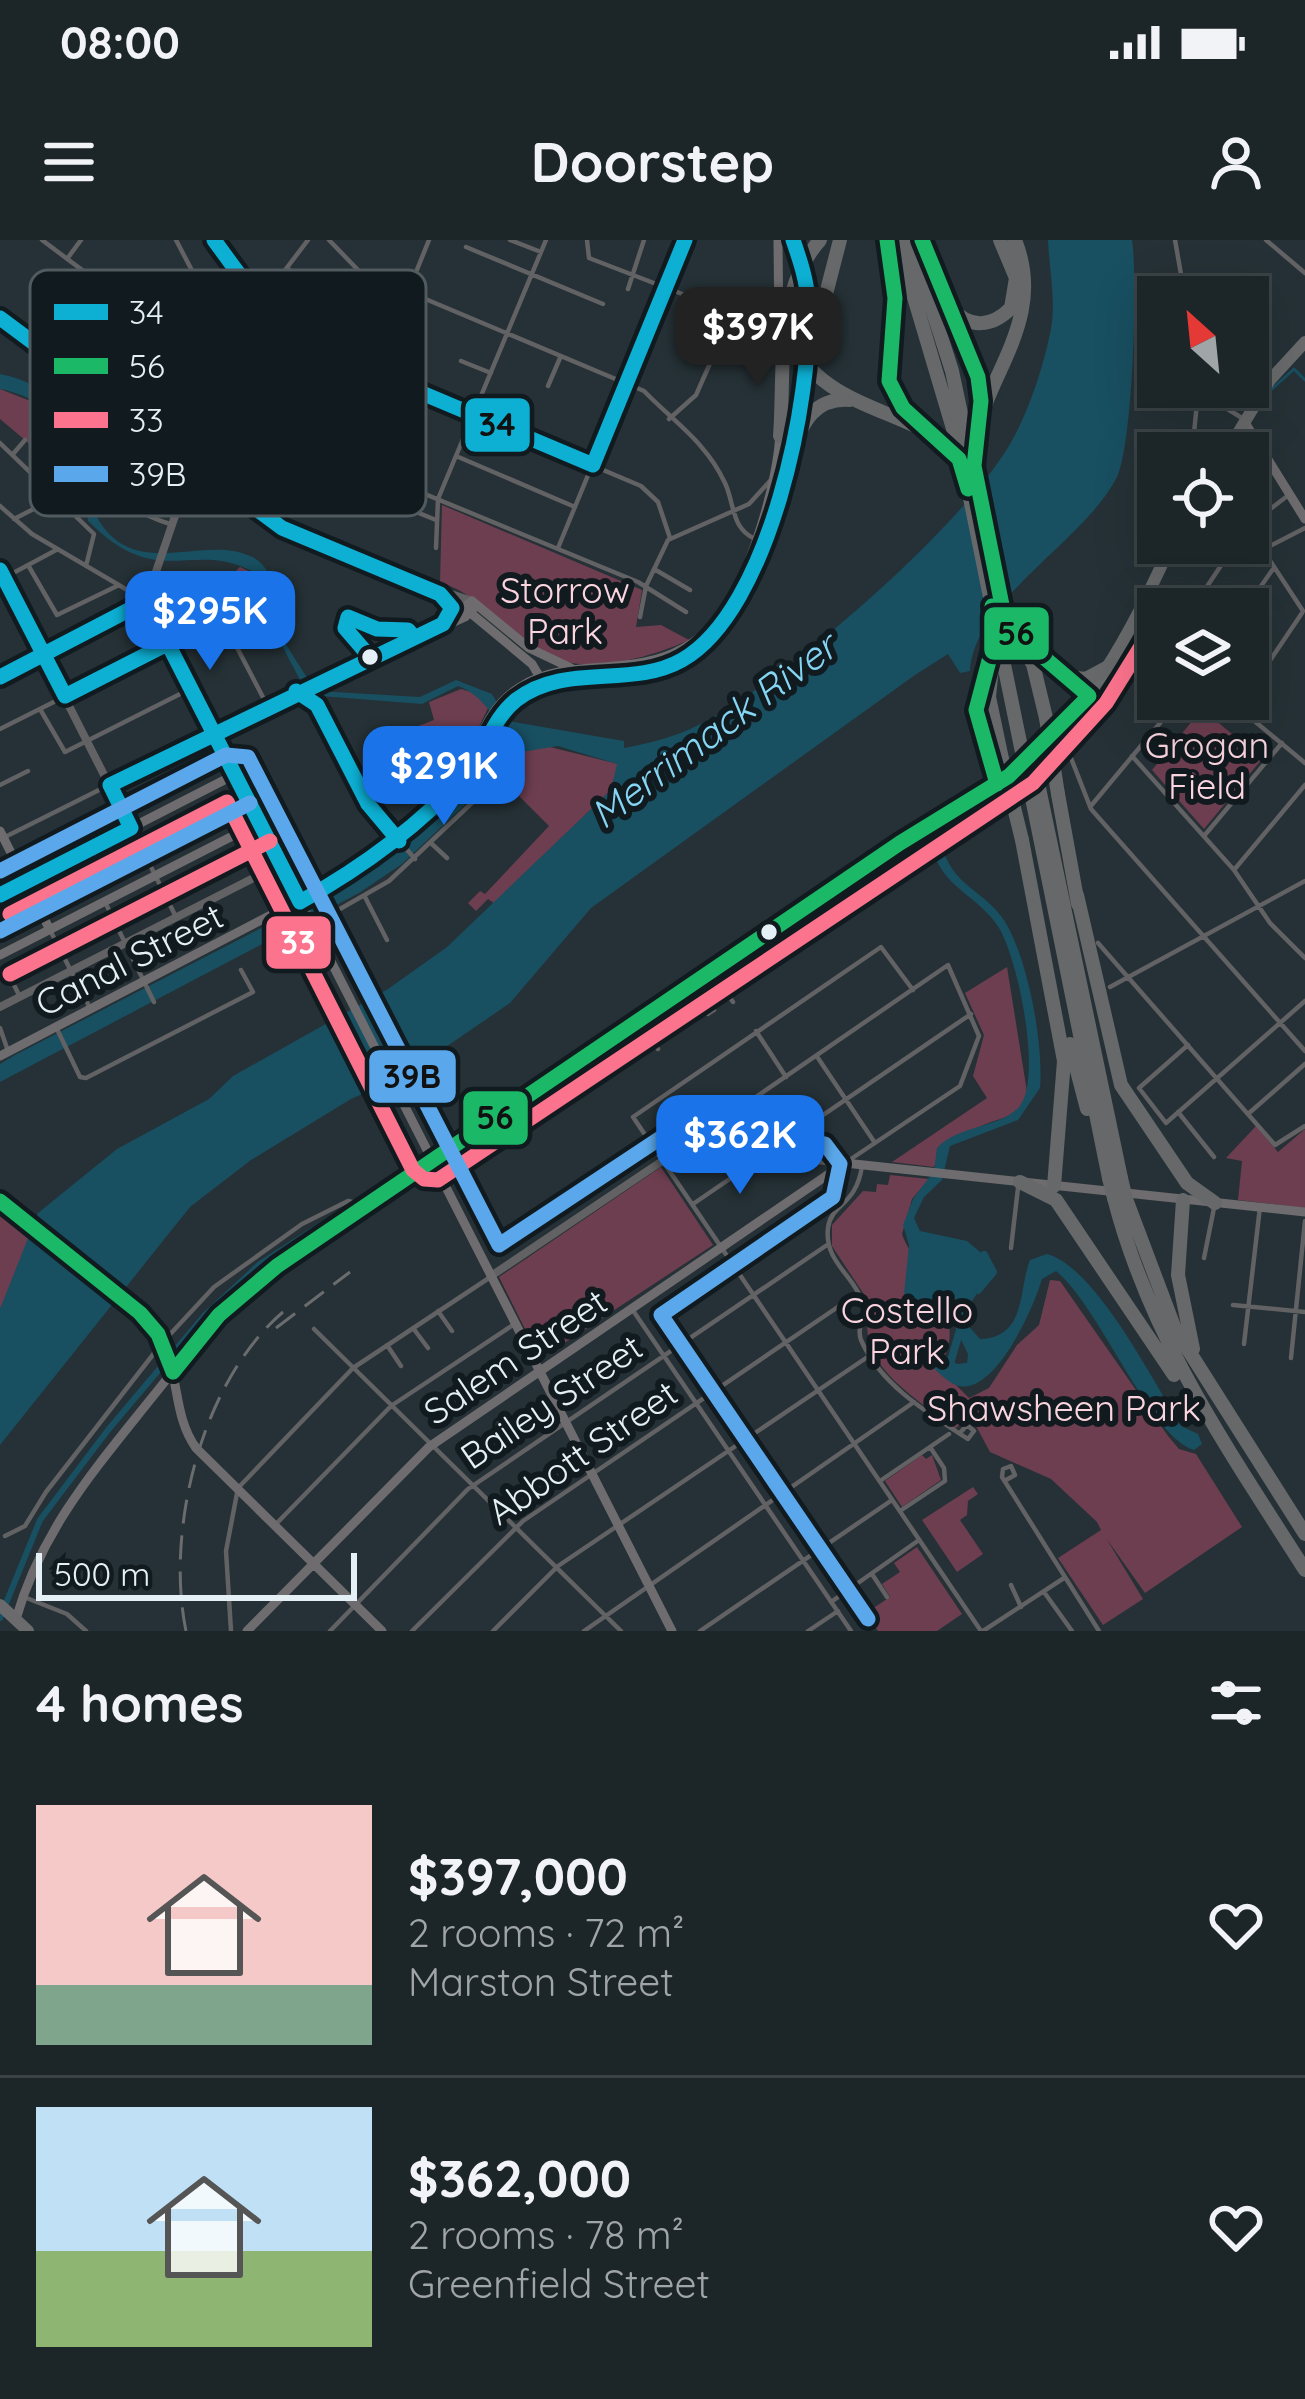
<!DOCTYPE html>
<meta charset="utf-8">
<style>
:root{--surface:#1c2528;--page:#293134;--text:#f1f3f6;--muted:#a0a5a8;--line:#3a4245;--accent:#1a73e8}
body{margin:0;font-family:Quicksand,sans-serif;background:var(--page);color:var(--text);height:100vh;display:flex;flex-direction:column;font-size:45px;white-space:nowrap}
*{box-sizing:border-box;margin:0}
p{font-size:39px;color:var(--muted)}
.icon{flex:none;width:66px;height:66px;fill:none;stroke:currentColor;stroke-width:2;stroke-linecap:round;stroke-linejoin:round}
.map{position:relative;height:1391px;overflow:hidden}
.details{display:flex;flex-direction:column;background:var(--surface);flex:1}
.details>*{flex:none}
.needle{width:78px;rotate:333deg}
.buttons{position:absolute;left:1137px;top:36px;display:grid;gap:24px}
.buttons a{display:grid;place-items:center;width:132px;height:132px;border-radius:0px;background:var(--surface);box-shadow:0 12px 48px #0002,0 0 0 3px var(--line);font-size:60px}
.scale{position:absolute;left:36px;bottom:30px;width:321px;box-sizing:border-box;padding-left:12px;border:6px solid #e4f0f6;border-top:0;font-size:33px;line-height:42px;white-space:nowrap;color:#e4f0f6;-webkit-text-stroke:9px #111a1e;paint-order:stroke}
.price{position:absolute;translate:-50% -102px;padding:0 27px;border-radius:24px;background:var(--accent);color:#fff;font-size:39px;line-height:78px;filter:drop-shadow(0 3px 6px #0008)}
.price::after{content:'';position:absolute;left:50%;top:72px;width:36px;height:27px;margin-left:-18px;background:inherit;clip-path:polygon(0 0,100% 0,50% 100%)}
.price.active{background:#222;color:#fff}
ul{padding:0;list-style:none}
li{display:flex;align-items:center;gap:36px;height:300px;padding:0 36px}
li+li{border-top:3px solid var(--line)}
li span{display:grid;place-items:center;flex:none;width:336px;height:240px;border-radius:0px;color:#555}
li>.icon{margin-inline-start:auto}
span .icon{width:144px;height:144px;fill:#fffc;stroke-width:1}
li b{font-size:51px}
h2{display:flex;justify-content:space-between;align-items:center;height:144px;padding:0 36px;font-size:51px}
.status{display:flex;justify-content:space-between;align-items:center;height:84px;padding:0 60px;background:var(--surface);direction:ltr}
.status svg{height:33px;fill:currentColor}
header{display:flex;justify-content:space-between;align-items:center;height:156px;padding:0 36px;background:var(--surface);font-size:54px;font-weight:800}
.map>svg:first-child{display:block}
</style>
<div class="status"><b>08:00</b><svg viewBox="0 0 49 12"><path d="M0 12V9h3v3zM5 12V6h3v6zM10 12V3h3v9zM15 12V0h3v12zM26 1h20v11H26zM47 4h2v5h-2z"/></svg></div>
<header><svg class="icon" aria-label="menu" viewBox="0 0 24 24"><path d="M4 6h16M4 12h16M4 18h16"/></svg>Doorstep<svg class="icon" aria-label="person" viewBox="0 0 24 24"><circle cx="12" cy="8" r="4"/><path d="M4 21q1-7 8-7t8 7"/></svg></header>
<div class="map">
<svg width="1305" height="1391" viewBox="0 0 1305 1391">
<rect width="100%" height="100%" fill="#253136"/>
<path fill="#6d3e50" d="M0,149L48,168L71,199L45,217L0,179Z
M442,265L642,350L636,387L661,385L689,400C649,418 581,438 541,412C505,389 483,357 440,342Z
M240,327L261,337V366L267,378L259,383L267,398L253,406L249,398L259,393L239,401L229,371L223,373L213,353Z
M461,449L478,454L489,466L463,520L442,549L408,490L434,480L429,462Z
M1202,469L1262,519L1204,589L1152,530Z
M546,506L618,524L611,550L494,663L488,659L476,671L468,663L480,651L485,654L549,586L495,532L521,512Z
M1007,727L1028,858L1018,873C986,884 948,893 934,927L892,922L987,858L973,836L984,795L965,753Z
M1256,886L1278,912L1305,889V968L1238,960L1242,921L1226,918Z
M661,927L713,1005L540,1119L499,1037Z
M890,935L929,939L912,959L902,994C914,1030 970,1074 942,1121L946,1135L969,1158L989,1148L1017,1105L1039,1085L1050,1040L1060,1041L1168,1196L1179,1209L1196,1214L1242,1287L1145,1353L1106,1298L1143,1359L1103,1385L1058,1318L1101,1290L1097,1282L1051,1239L990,1212L975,1184L964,1181L955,1189C915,1156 851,1123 871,1065L832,1006V985L863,951L876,952L877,944L888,945Z
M0,972L32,997L0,1069Z
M922,1215L926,1219L932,1215L941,1240L902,1267L885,1241Z
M973,1247L978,1254L968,1261L967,1275L960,1280L983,1314L957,1332L922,1280Z
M917,1307L962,1374L937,1391H878L866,1373L890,1357L882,1344L900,1332L894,1323Z"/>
<path fill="#184f61" d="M1048,0H1132C1138,39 1133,204 1117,237C1085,301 974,359 970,431L960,433L948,414L915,435L591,668L510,763L405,835L351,859L251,920L190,967L0,1205V1069L38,973L117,909L209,859L233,836L388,749L447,707L611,550L617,524L558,506L521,512L402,624L359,653L0,842V824L15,815L370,632L409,601L510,501L512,489C490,480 487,457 458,446L422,464L308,455L261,366L259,335C192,295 162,355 88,281C81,218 71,163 0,149V134C53,144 82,183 90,234C92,247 92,268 98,279C135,342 203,294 250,316C258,319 266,327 269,335C272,344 268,353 270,362C274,390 300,428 317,451L420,457L456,440L492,454L508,481L624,501V508C655,502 682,495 710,479C794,433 972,279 1015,195C1031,165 1047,116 1052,82C1055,56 1049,26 1048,0Z
M1003,553L999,568L953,598L945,615C957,646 982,651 1001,676C1027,710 1044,805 1040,848L1018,880L950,906L942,940L924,957L914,978L920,991L967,1001L991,1021C990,1046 966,1059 965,1082L980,1099C1027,1097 1018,1050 1030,1020L1047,1014C1096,1027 1154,1143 1181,1186L1198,1194L1202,1204L1194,1210C1150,1197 1100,1067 1056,1031L1042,1039C1034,1067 990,1169 950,1142C939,1134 930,1126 925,1113L936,1111L957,1124L967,1123L968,1114L951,1079L902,1074L909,1005L903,985L913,959L934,931L937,908C960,884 998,889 1019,867C1043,839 1018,719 999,688C980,657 945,649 933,612L949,590Z"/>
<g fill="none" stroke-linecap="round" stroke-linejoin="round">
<path stroke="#184f61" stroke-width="3" d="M1130,54L1143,63
M1226,147L1254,150
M1272,149L1294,129L1305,140"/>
<path stroke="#184f61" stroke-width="6" d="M0,1378L40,1280L108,1190L205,1075L260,1024L338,974"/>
<path stroke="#184f61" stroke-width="8" d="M978,1050L993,1032L984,1015
M950,1124L959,1093"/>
<path stroke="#626163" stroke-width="4.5" d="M42,0L328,214L638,342L686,372
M176,0L230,103
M214,0L260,63L315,108L641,246L658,262L670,298
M329,0L359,31L644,151C674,182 706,202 725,243C735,265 731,288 755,299
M510,0L541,12
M587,0L589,18L721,69
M1175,0L1185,57
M1266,0L1305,33
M466,7L603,64
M67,19L81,0
M287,28L332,62L340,63L347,53
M628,49L644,0
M408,52L429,0
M1144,81L1158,99
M266,103L282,85
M331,114L346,80
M461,121L491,133
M212,126L308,0
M548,146L560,118
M92,147L144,76
M1192,147L1242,178
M1147,165L1198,153
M669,179L696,155L720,101L723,52
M136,180C91,235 111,266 173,285
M412,189L433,156
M156,195L175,179L188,183
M306,199L334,164
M0,203L94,294L86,326
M1192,213L1198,153
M13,214L25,200
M456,216L575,267
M321,233L436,280
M0,266L32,294L146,361
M14,279L57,257
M1248,286L1286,257
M1248,287L1303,371
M436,308L438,259L546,0
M558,308L685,0
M1262,310L1305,288
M28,325L57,375L117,346
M654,329L690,350
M225,335L208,352L267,465
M0,340L58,309
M1192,369L1236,303
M1245,369L1273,329
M640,377L646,346L668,300L749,264L770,241
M1145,447L1158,432
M1248,453L1302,373
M299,456L317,465L368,564L415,619
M1228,459L1305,523
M40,469L65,512L192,448
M0,489L221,378
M1060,490L1091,569L1305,811
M1132,516L1234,630L1270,683L1305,718
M0,545L28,531
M1090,567L1180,459
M133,591L176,677
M1204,596L1282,503
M3,598L213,493
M432,604L447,618
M1234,630L1305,545
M365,657L387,700
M105,662L154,762
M312,685L389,641L492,544
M50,690L91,770
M1098,703L1275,905L1305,886
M712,732L733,762
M11,739L20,757
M690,747L708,774L714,770L696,743
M1110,747L1305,641
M913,750L881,707L633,877L981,1391
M640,780L658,809
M56,787L80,837L86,838L253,752L241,730
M0,788L8,811
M756,791L786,837
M1188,805L1139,848L1166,883L1305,761
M818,818L875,903
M1178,872L1214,917
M1248,874L1305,824
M683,907L948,725L979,796L960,846L848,921
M862,926C856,967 831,963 828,988C824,1022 854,1035 863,1063C867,1076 856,1086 861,1100C881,1146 931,1175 968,1199L974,1191L967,1185L960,1193
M693,964L971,774
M1011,1008L1018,948
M1204,1018L1214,968
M1233,1065L1305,1072
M632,1069L851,1391
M438,1071L452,1091
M413,1088L428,1108
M314,1089L621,1391
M1244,1104L1260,967
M387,1105L401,1126
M1291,1118L1305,981
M1006,1240L1015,1235L1011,1226L1003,1229L1002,1237L1099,1391
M880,1241L949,1194
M900,1271L945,1241L944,1228L930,1207
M275,1285L391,1166L513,1085
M5,1296L25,1286L46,1252L162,1103L214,1047L302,984L348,961L366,965
M872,1334L887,1357
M1011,1345L1021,1367
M1044,1352L1072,1391
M24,1357L67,1374L86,1391
M831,1362L919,1300
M231,1391L226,1311L238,1248L353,1128L489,1038
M330,1391L468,1249L827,1005
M412,1391L523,1281L857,1054
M493,1391L558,1326L869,1116
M584,1391L914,1162
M700,1391L892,1260
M808,1391L838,1371
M983,1391L1064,1338"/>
<path stroke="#626163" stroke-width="8" d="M0,78L282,288L465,368
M0,330L131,588
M412,341L472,361
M146,361L175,276L166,245L187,218
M0,767L281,624
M491,1036L683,907L845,923"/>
<path stroke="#6e6c6e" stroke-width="9" d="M778,0L779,96
M805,39L806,105
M1244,181L1305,279
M467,370L532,424L541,439
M448,380L472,361L529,408L571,428
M0,437L146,361L150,366L672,1391
M215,492L465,377L477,365
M464,529C481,498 488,467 520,447C557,423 604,431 645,422C672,417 698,403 716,382C748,345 779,240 780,191
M0,591L50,690
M0,655L236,534
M0,715L260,582
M0,816L365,626C403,599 445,564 472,526C488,503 494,476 518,458C554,431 600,440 642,432C673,427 700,414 721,390C763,343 793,203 802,139
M0,961C46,998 135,1050 162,1102C180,1137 173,1176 196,1208L382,1391
M16,1379C41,1291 94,1230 150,1160C183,1119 214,1078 254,1043L900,603L997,544
M247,1391L429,1207L845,923L1305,972"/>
<path stroke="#6b6b6d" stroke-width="12" d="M0,1365L28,1391"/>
<path stroke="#686a6c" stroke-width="12" d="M1226,213L1270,140L1305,102
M1003,539C1088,479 1130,394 1172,303"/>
<path stroke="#66686a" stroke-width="14" d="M887,0L895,58L889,141L903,168L950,209L965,233L996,387L989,457L1002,519
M897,0L962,219
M910,0L952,131L976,244
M922,0L978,137L983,174
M952,69C970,89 992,87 1011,68L1016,38L1000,0
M790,96C811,150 865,163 913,185
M811,112L840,0
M780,196C785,130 774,52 820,0
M972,211C983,136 1048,82 1015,0
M789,215C802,186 812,157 850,160
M976,239L1006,385L1033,424L1046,478
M1000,405L1022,512
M1028,406L1089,456
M987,430C965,468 984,506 997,544
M1067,437L1086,439L1112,425
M1035,529L1121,938
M1058,554L1078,664
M1032,558L1109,938
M1022,600L1064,821L1054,946
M1077,655L1121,845L1187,943L1215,963
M1070,804L1087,869
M1020,942L1056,960L1174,1135
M1114,958C1150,1098 1228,1209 1305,1330
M1126,959L1175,1089L1305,1294
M1183,960L1178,1035L1193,1109"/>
<path stroke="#6a6c6e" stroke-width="3" stroke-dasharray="24 12" stroke-linecap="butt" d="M276,1088L350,1032
M186,1391C165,1289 202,1141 283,1072"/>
<path stroke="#6e6c6e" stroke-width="9" d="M794,3L805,39"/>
<path stroke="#66686a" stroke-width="14" d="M803,141L811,112
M1046,478L1058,554
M1022,512L1027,536
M1002,519L1022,600
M1109,938L1114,958
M1121,938L1126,959"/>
<defs>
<path id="bus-1" d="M214,0L260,63L315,108L593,225L685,0
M0,78L282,288L440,354L452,368L443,384L110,545L131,588L0,655
M0,330L65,456L169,403
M370,417L345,388L348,377L377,389L408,390L414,397
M0,437L146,361L300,662C361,628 418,587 465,535C485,512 492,479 516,460C565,422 631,449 682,420C770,370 813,156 808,62C807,41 800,20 793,0
M296,451L317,465L368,564L399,601"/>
<path id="bus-2" d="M887,0L895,58L889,141L903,168L959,219L968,249
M992,366L995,398L976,470L997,544
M0,961L140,1073L158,1094L173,1132
M173,1132L219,1075L277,1026L900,603L1009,536L1089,456L1006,385L974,226L981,161L978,137L922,0"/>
<path id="bus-3" d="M10,674L227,562L413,930L424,939L438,940L1033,543L1106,463L1158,379
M10,734L270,601"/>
<path id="bus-4" d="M0,631L226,515L248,517L499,1005L677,887L825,904L840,924L833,957L661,1075L868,1379
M0,691L250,563"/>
</defs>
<use href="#bus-1" stroke="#111a1e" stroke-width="24"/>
<use href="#bus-2" stroke="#111a1e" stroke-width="24"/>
<use href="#bus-3" stroke="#111a1e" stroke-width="24"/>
<use href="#bus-4" stroke="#111a1e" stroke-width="24"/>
<use href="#bus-1" stroke="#0dafd3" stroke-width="15"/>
<use href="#bus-2" stroke="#1ab867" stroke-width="15"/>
<use href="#bus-3" stroke="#fc738d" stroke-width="15"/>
<use href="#bus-4" stroke="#5aa8eb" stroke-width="15"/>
</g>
<g fill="#e4f0f6" stroke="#111a1e" stroke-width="4.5">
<circle cx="370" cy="417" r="10"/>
<circle cx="769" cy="692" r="10"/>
</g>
<g text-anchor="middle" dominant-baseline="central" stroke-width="12" stroke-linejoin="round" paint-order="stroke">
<g font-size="36" fill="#fad4df" stroke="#111a1e">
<text x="565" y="349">Storrow<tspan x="565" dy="41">Park</tspan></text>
<text x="1207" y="504">Grogan<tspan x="1207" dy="41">Field</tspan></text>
<text x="907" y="1069">Costello<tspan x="907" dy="41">Park</tspan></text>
<text x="1064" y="1167">Shawsheen Park</text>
</g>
<g font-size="36" fill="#e4f0f6" stroke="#111a1e">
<text transform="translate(129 719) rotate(-27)">Canal Street</text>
<text transform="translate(515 1116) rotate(-34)">Salem Street</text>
<text transform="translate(551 1161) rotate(-34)">Bailey Street</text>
<text transform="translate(582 1212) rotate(-35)">Abbott Street</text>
</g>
<g font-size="39" font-style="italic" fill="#84d5f4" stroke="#111a1e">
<text transform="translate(713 490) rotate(-37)">Merrimack River</text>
</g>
</g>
<rect x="30" y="30" width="396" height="246" rx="18" fill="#111a1e" stroke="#505a5f" stroke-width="3"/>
<rect x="54" y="64" width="54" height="16" fill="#0dafd3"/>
<rect x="54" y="118" width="54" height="16" fill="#1ab867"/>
<rect x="54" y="172" width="54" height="16" fill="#fc738d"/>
<rect x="54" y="226" width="54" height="16" fill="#5aa8eb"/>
<g font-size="33" fill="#e4f0f6">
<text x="129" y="84">34</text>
<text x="129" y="138">56</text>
<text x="129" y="192">33</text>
<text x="129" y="246">39B</text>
</g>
<g stroke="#111a1e" stroke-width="4.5">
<rect x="463" y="156" width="69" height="58" rx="12" fill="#0dafd3"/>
<rect x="982" y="365" width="69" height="57" rx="12" fill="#1ab867"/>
<rect x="264" y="674" width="69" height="57" rx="12" fill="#fc738d"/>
<rect x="367" y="808" width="91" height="57" rx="12" fill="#5aa8eb"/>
<rect x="461" y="849" width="69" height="58" rx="12" fill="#1ab867"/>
</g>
<g font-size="33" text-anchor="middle" font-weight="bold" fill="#fff">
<text x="298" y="714">33</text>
</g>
<g font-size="33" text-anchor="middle" font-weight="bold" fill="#111">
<text x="497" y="196">34</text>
<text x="1016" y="405">56</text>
<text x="412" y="848">39B</text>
<text x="495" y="889">56</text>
</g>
</svg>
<div class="buttons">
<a><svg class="needle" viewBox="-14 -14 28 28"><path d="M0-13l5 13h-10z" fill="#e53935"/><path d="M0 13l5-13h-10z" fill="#a0a5a8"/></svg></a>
<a><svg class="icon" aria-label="locate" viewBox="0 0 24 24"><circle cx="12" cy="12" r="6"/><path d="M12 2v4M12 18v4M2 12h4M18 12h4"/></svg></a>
<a><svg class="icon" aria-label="layers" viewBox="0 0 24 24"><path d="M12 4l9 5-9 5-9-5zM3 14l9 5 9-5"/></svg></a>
</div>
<div class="scale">500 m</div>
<b class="price active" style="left:758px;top:149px">$397K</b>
<b class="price" style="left:210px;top:433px">$295K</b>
<b class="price" style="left:444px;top:588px">$291K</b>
<b class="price" style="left:740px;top:957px">$362K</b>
</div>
<section class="details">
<h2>4 homes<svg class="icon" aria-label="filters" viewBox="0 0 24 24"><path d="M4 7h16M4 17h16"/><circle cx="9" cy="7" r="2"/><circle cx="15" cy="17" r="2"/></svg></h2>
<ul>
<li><span style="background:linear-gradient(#f6c9c9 75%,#7fa58c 0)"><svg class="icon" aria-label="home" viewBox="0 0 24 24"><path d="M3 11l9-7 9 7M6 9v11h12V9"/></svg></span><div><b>$397,000</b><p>2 rooms · 72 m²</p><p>Marston Street</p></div><svg class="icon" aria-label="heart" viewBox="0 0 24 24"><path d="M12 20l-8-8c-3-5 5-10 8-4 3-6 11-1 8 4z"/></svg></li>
<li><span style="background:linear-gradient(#bfe0f5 60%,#8fb573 0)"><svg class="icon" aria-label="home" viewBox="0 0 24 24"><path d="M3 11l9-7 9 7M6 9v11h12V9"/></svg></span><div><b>$362,000</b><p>2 rooms · 78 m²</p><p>Greenfield Street</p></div><svg class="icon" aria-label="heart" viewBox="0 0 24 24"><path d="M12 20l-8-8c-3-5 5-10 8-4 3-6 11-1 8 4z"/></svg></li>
</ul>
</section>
